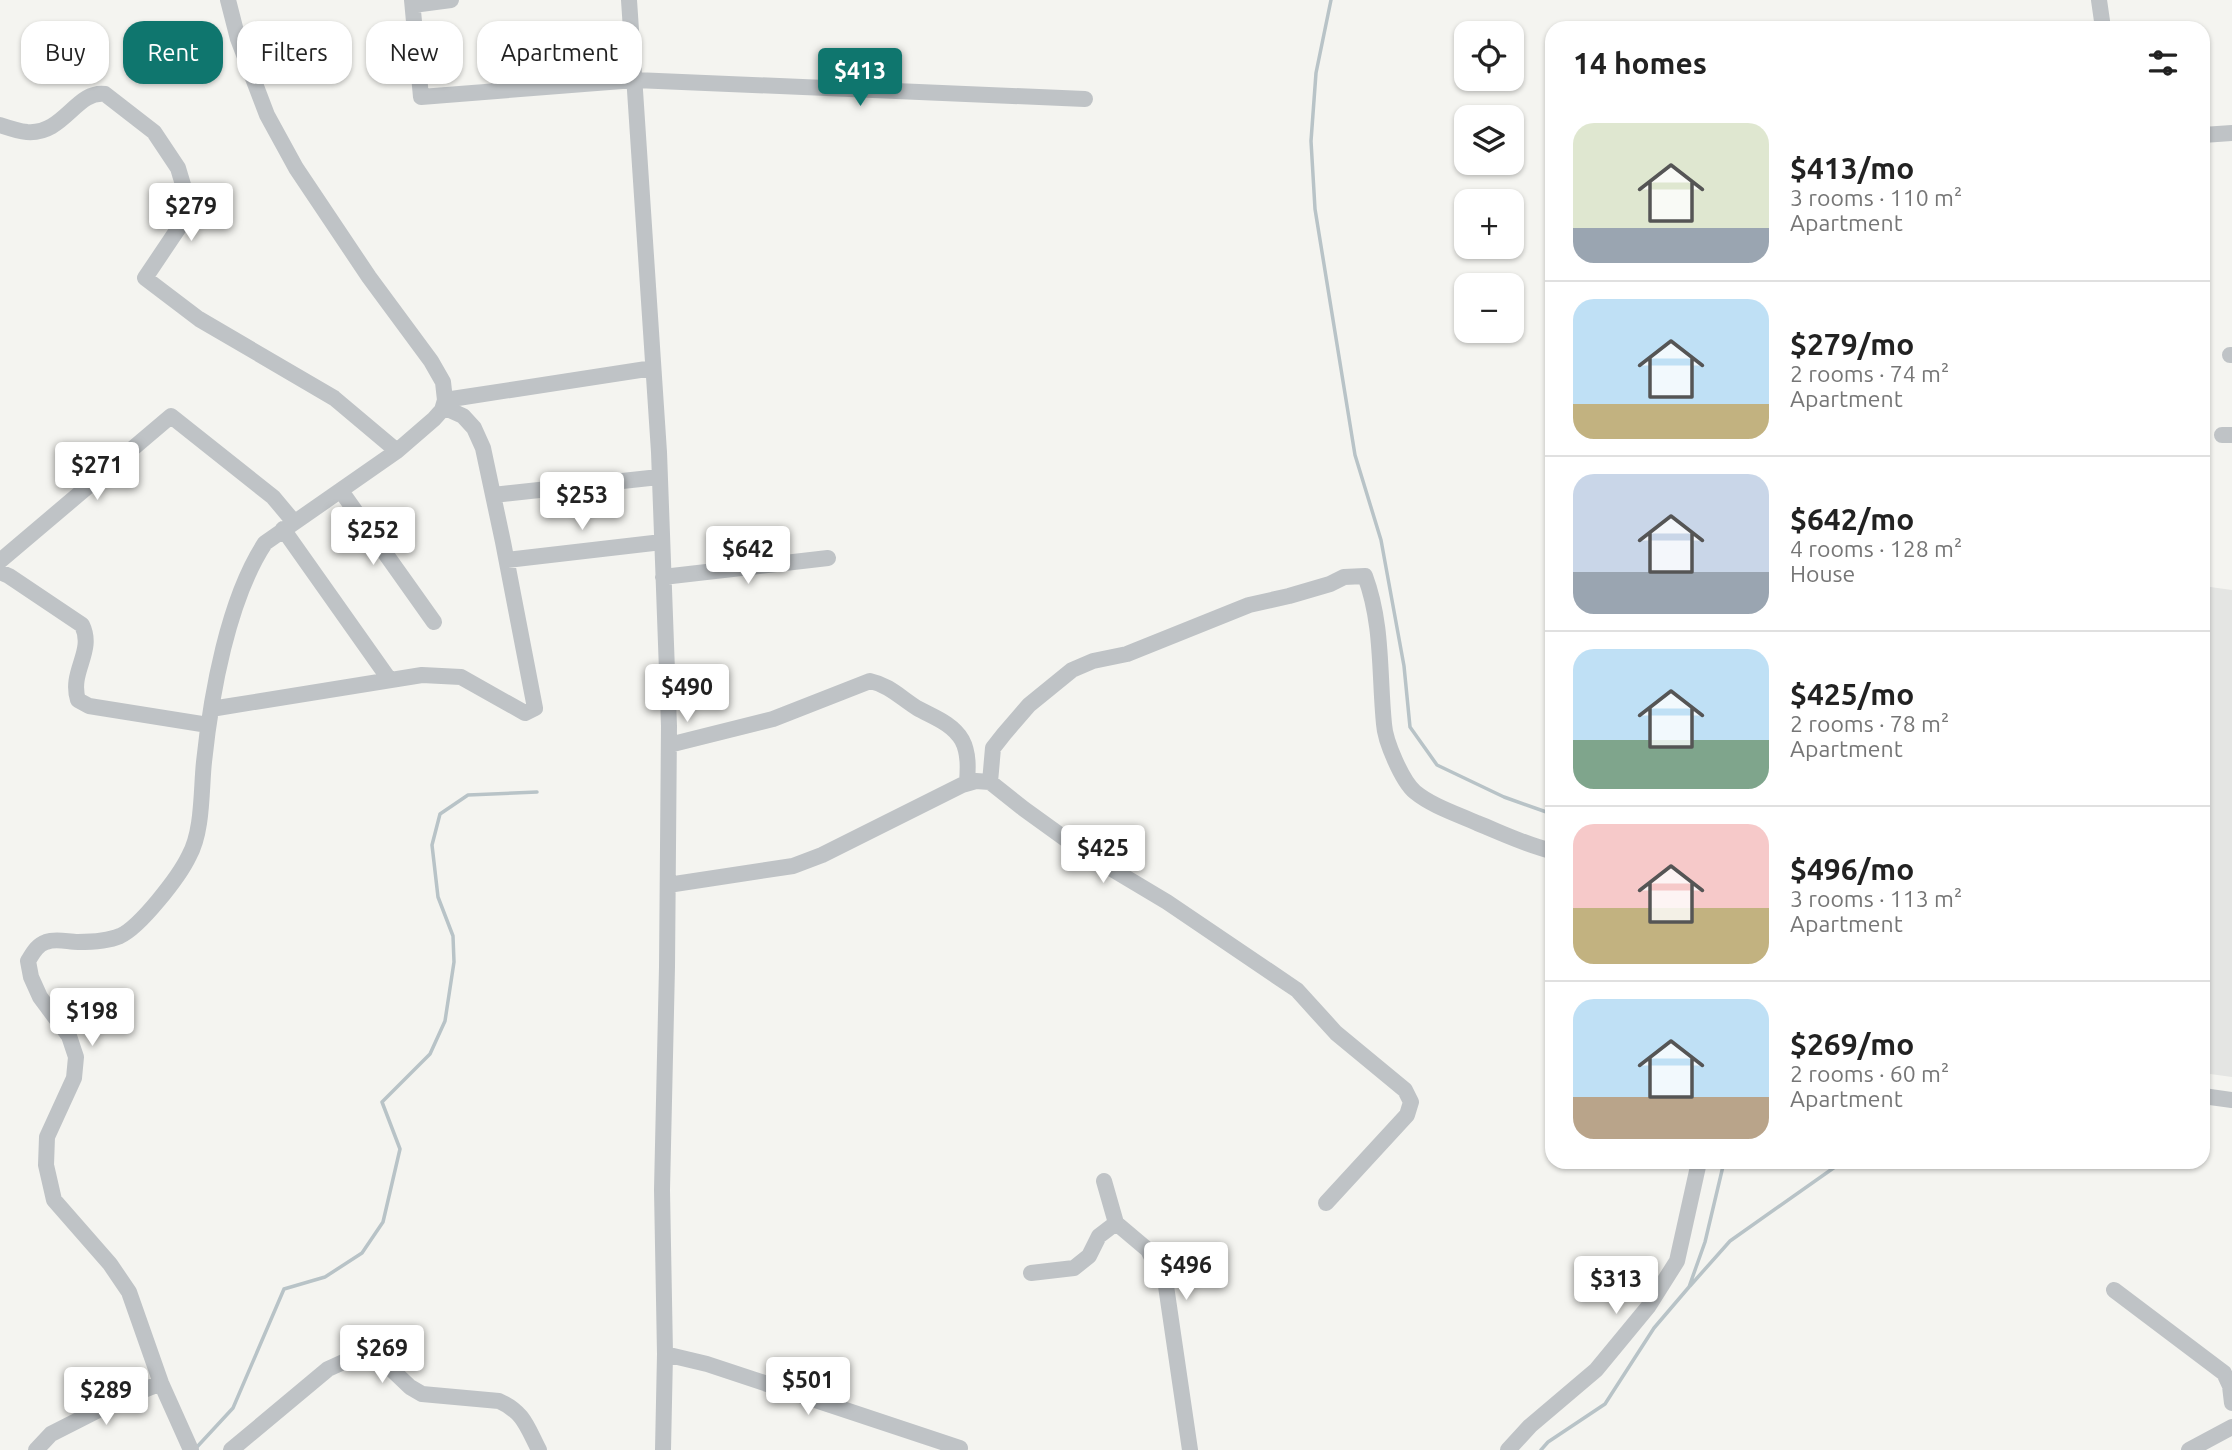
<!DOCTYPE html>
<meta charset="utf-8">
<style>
:root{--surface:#fff;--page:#f2f2f2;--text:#222;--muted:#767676;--line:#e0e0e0;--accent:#0f766e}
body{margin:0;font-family:Ubuntu,sans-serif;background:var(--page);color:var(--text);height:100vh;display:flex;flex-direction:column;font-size:26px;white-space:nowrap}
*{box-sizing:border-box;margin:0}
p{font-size:23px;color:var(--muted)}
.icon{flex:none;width:38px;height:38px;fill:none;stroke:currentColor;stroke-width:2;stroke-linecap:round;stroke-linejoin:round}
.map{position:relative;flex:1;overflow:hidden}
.panel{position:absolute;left:1545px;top:21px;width:665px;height:1148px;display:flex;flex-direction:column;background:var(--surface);border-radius:21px;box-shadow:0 2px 5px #0004}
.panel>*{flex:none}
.guide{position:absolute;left:21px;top:21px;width:665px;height:63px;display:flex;gap:14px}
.fabs{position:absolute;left:1454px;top:21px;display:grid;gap:14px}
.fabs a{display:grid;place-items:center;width:70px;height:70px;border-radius:14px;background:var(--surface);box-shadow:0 2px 5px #0004;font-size:35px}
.price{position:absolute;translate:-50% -60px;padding:0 16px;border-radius:7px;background:#fff;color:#222;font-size:23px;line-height:46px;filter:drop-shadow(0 2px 4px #0008)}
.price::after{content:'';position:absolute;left:50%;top:42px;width:21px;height:16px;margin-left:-10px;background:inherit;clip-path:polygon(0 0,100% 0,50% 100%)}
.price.selected{background:var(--accent);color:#fff}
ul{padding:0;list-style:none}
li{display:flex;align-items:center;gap:21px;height:175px;padding:0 28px}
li+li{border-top:2px solid var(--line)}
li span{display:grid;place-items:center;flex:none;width:196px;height:140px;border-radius:21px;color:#555}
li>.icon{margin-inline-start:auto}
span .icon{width:84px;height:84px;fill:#fffc;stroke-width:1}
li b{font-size:30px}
h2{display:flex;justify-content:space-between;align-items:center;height:84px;padding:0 28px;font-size:30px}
.pill{padding:0 24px;border-radius:21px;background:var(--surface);box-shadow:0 2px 5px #0004;font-size:24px;line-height:63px}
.pill.selected{background:var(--accent);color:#fff}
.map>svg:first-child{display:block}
</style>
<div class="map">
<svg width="2232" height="1450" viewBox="0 0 2232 1450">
<rect width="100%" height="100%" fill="#f4f4f0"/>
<path fill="#e4e5e3" d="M2203,586L2232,590V1077L2203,1073Z"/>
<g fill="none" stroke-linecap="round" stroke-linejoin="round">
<path stroke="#b8c3c7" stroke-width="3.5" d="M1331,0L1316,73L1311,141L1315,209L1355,455L1381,540L1404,666L1410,727L1437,765L1504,797L1552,814
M1690,1286L1730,1241L1842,1162
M196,1448L233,1408L284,1289L325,1277L362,1253L383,1222L400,1149L382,1102L430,1054L445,1021L454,962L453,936L438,897L432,845L440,814L468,795L537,792
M1541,1450L1548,1442L1605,1404L1654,1328L1689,1287L1705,1242L1724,1162"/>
<path stroke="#bfc3c6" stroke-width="16" d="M412,0L421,97L635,80L1085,99
M629,0L659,452L669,726L667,967L662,1190L665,1354L663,1450
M2099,0L2103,28
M413,5L451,0
M0,125C9,128 18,131 27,132C64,135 76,90 105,94L154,132L178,168L184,188L186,217L145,278L199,319L334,398L397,451
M2203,135L2232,133
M2230,355H2232
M445,400L653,368
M2222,435H2232
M341,491L434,622
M493,495L659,477
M283,529L389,679
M507,560L662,542
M0,561L171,416L273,497L294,522
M0,572L9,576L82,625C95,652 69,671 78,700L89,706L208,725
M663,577L828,558
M211,709L422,675L461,677L525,713L535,708L503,542L483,448L474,428L463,416L443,407
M669,745L773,719L870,681C889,685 901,698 917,708C933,717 952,723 962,740C969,753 968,769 967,783
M990,782L993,748L1004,734L1029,705L1072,670L1093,661L1127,654L1249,605L1289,596L1330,584L1344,577L1365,576C1383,624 1379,674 1384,724C1385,741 1402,781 1415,792C1432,806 1457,814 1477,823C1502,833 1526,845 1552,851
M668,885L793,866L822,855L962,785L976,781L990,782L1024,809L1085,853L1167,902L1297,990L1336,1033L1405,1090L1411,1102L1407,1115L1326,1203
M2203,1096L2232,1100
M1104,1181L1116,1223L1148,1250L1166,1286L1190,1450
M1031,1273L1074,1268L1089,1256L1099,1236L1116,1223
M2114,1290L2224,1373L2230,1386L2232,1403
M665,1354L707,1364L960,1448
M36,1450L51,1434L114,1402L161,1383
M191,1450L161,1383L129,1292L110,1264L54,1200L46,1165L47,1137L74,1078L76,1057L69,1036L40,997L31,977L28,961C33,953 37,945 46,942C56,938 68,942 78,942C91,942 108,941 120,936C140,927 179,877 189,856C203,831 201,790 204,762C211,695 228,599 265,543L397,451L434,419L442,410L445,400L443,382L431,361L369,277L296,168L267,115L238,39L228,0
M231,1450L328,1369L350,1359L374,1358L389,1367L410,1387L422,1394L499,1401C524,1412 527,1427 539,1450
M1508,1450L1530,1426L1596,1370L1648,1307L1677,1261L1699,1162
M2189,1450L2232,1427"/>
</g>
</svg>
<div class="fabs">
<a><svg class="icon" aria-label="locate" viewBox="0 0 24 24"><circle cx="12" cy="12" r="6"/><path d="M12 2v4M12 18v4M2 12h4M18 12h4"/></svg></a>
<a><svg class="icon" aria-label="layers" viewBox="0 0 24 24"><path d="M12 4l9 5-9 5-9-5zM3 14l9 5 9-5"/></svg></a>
<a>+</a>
<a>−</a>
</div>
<b class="price selected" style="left:860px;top:108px">$413</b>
<b class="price" style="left:191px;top:243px">$279</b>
<b class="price" style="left:97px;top:502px">$271</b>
<b class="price" style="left:582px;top:532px">$253</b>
<b class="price" style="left:373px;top:567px">$252</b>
<b class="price" style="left:748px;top:586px">$642</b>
<b class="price" style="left:687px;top:724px">$490</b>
<b class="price" style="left:1103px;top:885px">$425</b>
<b class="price" style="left:92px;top:1048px">$198</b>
<b class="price" style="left:1186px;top:1302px">$496</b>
<b class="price" style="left:1616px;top:1316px">$313</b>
<b class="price" style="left:382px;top:1385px">$269</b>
<b class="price" style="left:808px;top:1417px">$501</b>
<b class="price" style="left:106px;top:1427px">$289</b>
<div class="guide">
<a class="pill">Buy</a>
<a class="pill selected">Rent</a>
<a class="pill">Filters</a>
<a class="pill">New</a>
<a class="pill">Apartment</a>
</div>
<section class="panel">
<h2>14 homes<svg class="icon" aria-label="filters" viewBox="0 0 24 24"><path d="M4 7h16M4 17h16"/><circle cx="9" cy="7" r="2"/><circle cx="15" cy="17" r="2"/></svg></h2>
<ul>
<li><span style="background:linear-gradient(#dfe7d0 75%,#9aa5b1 0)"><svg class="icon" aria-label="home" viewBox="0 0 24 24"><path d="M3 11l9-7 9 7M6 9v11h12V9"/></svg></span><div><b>$413/mo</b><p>3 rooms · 110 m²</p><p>Apartment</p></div></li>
<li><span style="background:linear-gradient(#bfe0f5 75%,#c2b280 0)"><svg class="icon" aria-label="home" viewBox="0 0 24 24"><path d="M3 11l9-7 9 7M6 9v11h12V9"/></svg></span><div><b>$279/mo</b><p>2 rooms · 74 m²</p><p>Apartment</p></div></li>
<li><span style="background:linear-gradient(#c9d6e8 70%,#9aa5b1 0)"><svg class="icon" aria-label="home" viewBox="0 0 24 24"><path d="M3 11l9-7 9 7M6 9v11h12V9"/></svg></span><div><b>$642/mo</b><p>4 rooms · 128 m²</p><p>House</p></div></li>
<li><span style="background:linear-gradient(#bfe0f5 65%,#7fa58c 0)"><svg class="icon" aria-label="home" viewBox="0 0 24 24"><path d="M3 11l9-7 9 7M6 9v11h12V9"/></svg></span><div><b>$425/mo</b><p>2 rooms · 78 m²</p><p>Apartment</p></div></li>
<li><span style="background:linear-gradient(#f6c9c9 60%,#c2b280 0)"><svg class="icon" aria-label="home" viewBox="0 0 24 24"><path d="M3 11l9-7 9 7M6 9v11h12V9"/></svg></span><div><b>$496/mo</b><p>3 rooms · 113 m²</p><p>Apartment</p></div></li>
<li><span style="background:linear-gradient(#bfe0f5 70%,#b9a48a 0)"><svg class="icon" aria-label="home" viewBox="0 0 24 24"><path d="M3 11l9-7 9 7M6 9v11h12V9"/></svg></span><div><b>$269/mo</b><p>2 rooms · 60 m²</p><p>Apartment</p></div></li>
</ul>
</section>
</div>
